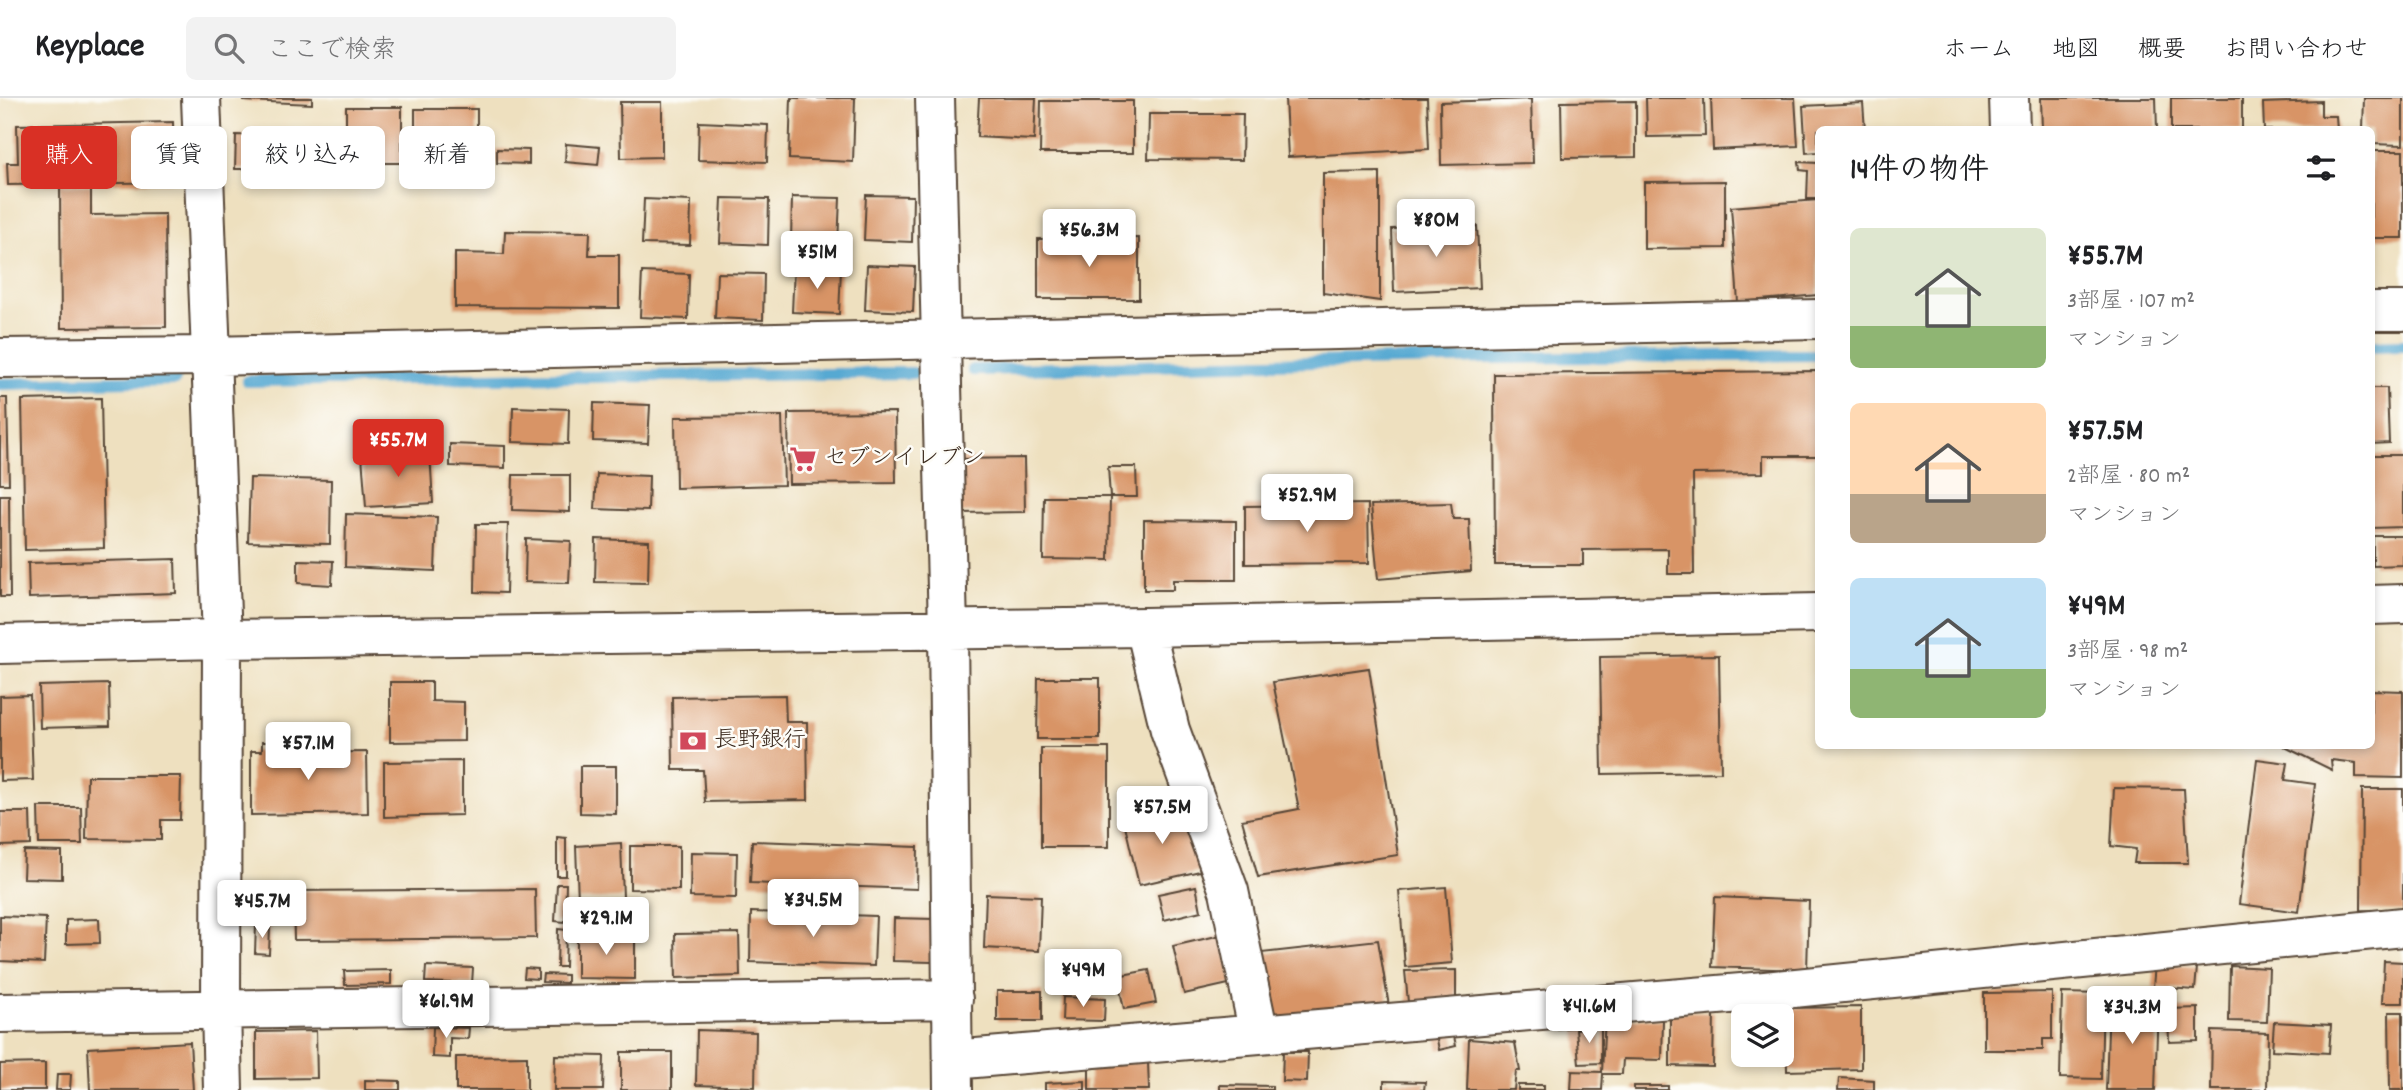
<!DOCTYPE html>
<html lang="ja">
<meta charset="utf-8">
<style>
:root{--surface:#fff;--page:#f2f2f2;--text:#202124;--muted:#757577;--line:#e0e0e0;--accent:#d93025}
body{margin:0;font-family:Dekko,"Klee One",sans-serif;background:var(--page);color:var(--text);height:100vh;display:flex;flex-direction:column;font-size:26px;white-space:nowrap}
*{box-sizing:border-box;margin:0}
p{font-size:23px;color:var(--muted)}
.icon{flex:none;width:38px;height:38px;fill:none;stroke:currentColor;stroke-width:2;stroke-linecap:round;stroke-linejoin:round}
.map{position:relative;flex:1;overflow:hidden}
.panel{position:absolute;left:1815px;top:28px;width:560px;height:623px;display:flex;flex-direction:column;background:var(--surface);border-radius:10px;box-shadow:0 4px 10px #0003}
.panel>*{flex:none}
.guide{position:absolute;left:21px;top:28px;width:665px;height:63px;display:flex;gap:14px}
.tools{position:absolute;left:1731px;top:906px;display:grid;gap:14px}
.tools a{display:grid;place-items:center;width:63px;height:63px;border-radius:10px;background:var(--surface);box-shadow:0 4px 10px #0003;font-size:35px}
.price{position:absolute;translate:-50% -60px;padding:0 16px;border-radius:7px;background:#fff;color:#222;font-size:23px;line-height:46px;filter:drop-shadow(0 2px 4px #0008)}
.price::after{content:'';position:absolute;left:50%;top:42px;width:21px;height:16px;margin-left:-10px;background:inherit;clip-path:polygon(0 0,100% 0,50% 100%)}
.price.active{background:var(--accent);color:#fff}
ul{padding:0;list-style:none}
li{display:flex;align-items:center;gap:21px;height:175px;padding:0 35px}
li span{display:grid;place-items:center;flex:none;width:196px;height:140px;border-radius:10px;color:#555}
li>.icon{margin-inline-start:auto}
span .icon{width:84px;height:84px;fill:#fffc;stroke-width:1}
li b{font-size:30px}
h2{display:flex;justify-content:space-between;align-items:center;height:84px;padding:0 35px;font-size:30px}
.chip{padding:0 24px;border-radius:10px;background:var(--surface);box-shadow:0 4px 10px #0003;font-size:24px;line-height:63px}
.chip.active{background:var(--accent);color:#fff}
header{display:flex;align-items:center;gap:42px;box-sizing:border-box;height:98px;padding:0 35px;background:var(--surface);border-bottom:2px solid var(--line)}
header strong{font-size:33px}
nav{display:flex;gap:38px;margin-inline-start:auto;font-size:24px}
.search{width:490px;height:63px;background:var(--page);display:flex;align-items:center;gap:18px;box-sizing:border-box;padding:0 24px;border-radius:10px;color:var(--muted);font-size:26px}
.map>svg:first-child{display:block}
</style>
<header>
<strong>Keyplace</strong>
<div class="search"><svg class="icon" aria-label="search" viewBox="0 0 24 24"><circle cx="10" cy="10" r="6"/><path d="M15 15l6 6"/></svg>ここで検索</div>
<nav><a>ホーム</a><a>地図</a><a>概要</a><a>お問い合わせ</a></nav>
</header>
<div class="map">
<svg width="2403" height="992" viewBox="0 0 2403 992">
<rect width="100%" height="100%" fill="#fdfcf7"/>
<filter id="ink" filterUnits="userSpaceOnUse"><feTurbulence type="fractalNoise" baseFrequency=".0143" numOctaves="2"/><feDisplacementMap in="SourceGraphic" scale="14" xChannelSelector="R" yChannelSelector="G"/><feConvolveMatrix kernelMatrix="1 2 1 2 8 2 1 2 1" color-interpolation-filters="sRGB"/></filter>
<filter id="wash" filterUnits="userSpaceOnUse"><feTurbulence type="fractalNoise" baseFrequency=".00686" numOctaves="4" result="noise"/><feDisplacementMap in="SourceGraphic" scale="28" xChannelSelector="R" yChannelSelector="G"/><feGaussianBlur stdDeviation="1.57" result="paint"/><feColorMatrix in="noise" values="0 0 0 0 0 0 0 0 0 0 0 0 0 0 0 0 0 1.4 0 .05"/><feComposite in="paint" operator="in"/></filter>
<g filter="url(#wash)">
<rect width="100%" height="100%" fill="#eee0bf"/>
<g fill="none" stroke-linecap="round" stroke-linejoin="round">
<path stroke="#57a9d2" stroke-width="12" d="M2371,248L2403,247
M973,272L1485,260L1818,257
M248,283L913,275
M0,286L175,282"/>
</g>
<g id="blocks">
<path fill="#d89466" d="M244,0H312V6L244,3Z
M791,0H855L853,64L789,61Z
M979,0H1036L1034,42L977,39Z
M1285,0H1427L1429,51L1288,59Z
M1646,0H1704L1705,38L1647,39Z
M1711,0H1795L1798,48L1713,52Z
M2041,0H2156L2157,32H2042Z
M2171,0H2242V32H2171Z
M2364,0H2403V47L2371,46V32H2363Z
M1531,1L1533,65L1441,67L1440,4Z
M1041,3H1133V55H1040Z
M1636,3V59L1562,60L1561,4Z
M2321,3V18H2336L2337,32H2264L2263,5Z
M620,4H662V59L621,60Z
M1863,5L1865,32H1818V54L1806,55L1803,8Z
M346,9H402V65H346Z
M415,11H477V67H415Z
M1149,16H1243L1242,62L1148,61Z
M173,24L174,84L8,87L7,65H18L17,27Z
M699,24L768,27L767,64L698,62Z
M331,31L332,68L281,70L280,32Z
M236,37L267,38V71H235Z
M566,46L600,49L598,67L565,64Z
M497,51L529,52V66L497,65Z
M2371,53H2403V140H2371Z
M1799,64L1818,65V101H1807L1808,73L1800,72Z
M1380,74V203L1323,195V75Z
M1725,83V150L1644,151V84Z
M60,87H91V117L165,116L166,229L61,230Z
M866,97L913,98L912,144L864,142Z
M792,99L840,100L838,146L791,144Z
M722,100L769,101L768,147L720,145Z
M644,101L691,103L690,147L642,146Z
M1818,102V197L1738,204L1731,109Z
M1477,128L1480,190L1394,194L1392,131Z
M505,133L590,134L589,157H619V210L455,209V155L504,156Z
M1139,140V201H1038V141Z
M867,167L915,169L913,214L865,212Z
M794,169L841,171L839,216L792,214Z
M642,174L689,176L688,221L640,219Z
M717,175L764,176L763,222L715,220Z
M1818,273V358H1763V375L1693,376L1694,476H1668V451L1583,452V467H1495L1494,276Z
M2371,290H2387L2389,345L2371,346Z
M0,300H7L9,386H0Z
M101,300L104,450L25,452L22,302Z
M594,305L650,307L648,345L593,343Z
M513,309L569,311L568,346L512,344Z
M895,314L896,385L789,386L788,315Z
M782,318L784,387L676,390L675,319Z
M450,346L505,348V370L450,368Z
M430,354L433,405L366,409L362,358Z
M2371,357H2403V429L2371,430Z
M1024,360L1025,414L958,415L957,361Z
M1108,369H1136L1137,399H1110Z
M597,376L649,378L648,413L595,411Z
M513,377H570V414L512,412Z
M250,380L331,382L330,446L248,444Z
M0,397H9L10,499H0Z
M1044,399H1110L1109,462L1043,461Z
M1451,405L1453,421H1469L1471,473L1378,481L1371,407Z
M1368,406L1369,465L1245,466V408Z
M346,416L437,419L435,473L345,469Z
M1144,422L1236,423V482H1173V492H1144Z
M476,426H508L506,495L475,494Z
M2373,438H2403V467L2373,468Z
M526,441L571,443L569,485L525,484Z
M596,441L649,443L648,485L595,484Z
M175,461L176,495L29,500L28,465Z
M298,462L333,463L332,487L298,485Z
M1719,557L1721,674L1602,676L1600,559Z
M1369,570L1398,757L1258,779L1242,722L1299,711L1273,584Z
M1038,580H1100V641H1037Z
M390,584H432V603L464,604V643L390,644Z
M109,586L110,628L40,630L39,588Z
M2371,592L2403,593V680L2356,679V665L2331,662L2332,672L2283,648H2371Z
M30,597L33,682L0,683V598Z
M785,597L786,624H807L808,702L705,704L703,672H673L672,599Z
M262,644H284V655L367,654L368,715L251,717V653H262Z
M1041,650H1109V749H1041Z
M2257,661L2288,665L2285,682L2315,686L2299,814L2239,806Z
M462,663V717L384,719V664Z
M580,668H616V716L580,715Z
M87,678H181L180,722H161V742L86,741Z
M2114,690L2184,691L2188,765H2134L2136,751L2111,748Z
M2362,691H2403V813L2361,812Z
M38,709H81L82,746H39Z
M1185,709L1200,773L1139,787L1124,723Z
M0,714H30L31,747L0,748Z
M557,739L566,740V778H557Z
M752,743L918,749L917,791L750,785Z
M621,745L623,800L578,802L576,748Z
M630,748H679V792L630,791Z
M24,753L62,754V781L23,780Z
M691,754L737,755L736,800L690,799Z
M557,786H566L565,824L555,823Z
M1196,788L1201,813L1164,822L1158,796Z
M1446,789L1452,865L1405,869L1399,793Z
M535,791L536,840L294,842L293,793Z
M986,796L1041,798L1039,853L984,850Z
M1715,799L1809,803L1807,872L1712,869Z
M751,814L876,818L874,868L750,864Z
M0,818L46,820L44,865L0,863Z
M894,820L934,821L932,864L893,863Z
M99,821L100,845L66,846V822Z
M256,827L270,828L269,856L255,855Z
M558,831L566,832L565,869H557Z
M739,835L740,878L676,880L675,836Z
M1221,837L1233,885L1184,896L1173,848Z
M577,838H635V881L577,880Z
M1378,842L1389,908L1275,923L1261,855Z
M2384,863L2403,864V905H2382Z
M2155,866L2197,869L2195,892L2153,889Z
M426,868L473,870L472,886L425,884Z
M2230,868L2269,870L2267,924L2229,923Z
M525,870L538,871V881L524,880Z
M391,872V886L345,887L344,873Z
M1149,872L1156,905L1124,911L1117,878Z
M1456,872V901L1408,904L1405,873Z
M543,876L567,877V885L542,884Z
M997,893H1042V923H997Z
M2052,894V941H2043V952H1984V895Z
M2062,895L2103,896L2101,981L2060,980Z
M1063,899L1105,901L1104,923L1062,922Z
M2109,904L2158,906L2155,992H2106Z
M1861,909V971L1787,973L1786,910Z
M2198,910V943L2169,944L2168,911Z
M1670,914L1714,915L1713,969L1670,968Z
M2389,914H2403V992H2390Z
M1605,919L1663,922L1662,962L1623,961L1622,976H1603L1602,992H1571L1572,973L1602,974Z
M2274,924L2331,927L2329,955L2272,952Z
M1452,928L1456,948L1439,952L1435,931Z
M433,929L469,930L468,941L450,940V960L432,959Z
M1601,929V965L1579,966L1576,931Z
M697,932L756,934L755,989L696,987Z
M316,933L317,980L256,981V934Z
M2212,933L2268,935L2267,992H2211Z
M1469,941L1515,945L1520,973H1516L1514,992H1467Z
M190,944L193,992H90L88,950Z
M621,954H672V992H621Z
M1283,954H1308L1307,984L1282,983Z
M555,957L604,958L603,992H554Z
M527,958V992H456V959Z
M1148,964L1149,992H1089V966Z
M45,965V992H0V966Z
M57,976H71L70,992H56Z
M1839,980L1874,982V992H1838Z
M365,982L400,983V992H365Z
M1085,983V992H1045V985Z
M1384,983L1425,984L1424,992H1384Z
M1220,987L1272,988V992H1220Z
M1518,987H1544V992H1518Z
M1634,988H1668V992H1634Z"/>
</g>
</g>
<g filter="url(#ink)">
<use href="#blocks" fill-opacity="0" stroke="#564536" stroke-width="2"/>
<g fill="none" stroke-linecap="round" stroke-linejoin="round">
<defs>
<path id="minor" d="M201,0L222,541L221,910L223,992
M935,0L948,532L953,992
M2009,0L2010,32
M2371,213H2403
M0,260L210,258L1818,221
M2371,507L2403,506
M0,546L222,541L1145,529L1818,515
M0,915L953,901
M1259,936L1765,893L2403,829
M953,962L1259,936L1229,793L1170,632L1145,529"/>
</defs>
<use href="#minor" stroke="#564536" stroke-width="42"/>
<use href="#minor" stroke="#fff" stroke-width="38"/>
</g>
</g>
<defs>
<symbol id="supermarket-bare" viewBox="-9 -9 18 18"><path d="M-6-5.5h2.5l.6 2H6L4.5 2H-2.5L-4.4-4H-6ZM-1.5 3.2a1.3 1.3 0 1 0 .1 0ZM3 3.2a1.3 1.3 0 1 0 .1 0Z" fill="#d1495b" stroke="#fdfcf7" stroke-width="2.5" paint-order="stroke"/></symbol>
<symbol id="bank-bare" viewBox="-9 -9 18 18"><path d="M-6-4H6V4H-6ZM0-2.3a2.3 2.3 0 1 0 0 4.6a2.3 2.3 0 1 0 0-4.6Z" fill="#d1495b" stroke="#fdfcf7" stroke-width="2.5" paint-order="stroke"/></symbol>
</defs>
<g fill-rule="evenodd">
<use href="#supermarket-bare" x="784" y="342" width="38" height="38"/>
<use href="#bank-bare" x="674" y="624" width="38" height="38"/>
</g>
<g text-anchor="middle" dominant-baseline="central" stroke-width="5" stroke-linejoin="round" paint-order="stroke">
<g font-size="23" fill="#3b2a1e" stroke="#fdfcf7" text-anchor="start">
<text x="824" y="361">セブンイレブン</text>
<text x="714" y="643">長野銀行</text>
</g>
</g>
</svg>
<div class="tools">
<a><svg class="icon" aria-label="layers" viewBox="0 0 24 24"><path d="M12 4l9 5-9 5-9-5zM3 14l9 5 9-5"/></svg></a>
</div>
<b class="price" style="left:1436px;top:161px">¥80M</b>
<b class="price" style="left:1089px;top:171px">¥56.3M</b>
<b class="price" style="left:817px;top:193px">¥51M</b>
<b class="price active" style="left:398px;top:381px">¥55.7M</b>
<b class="price" style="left:1307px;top:436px">¥52.9M</b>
<b class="price" style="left:308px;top:684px">¥57.1M</b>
<b class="price" style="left:1162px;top:748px">¥57.5M</b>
<b class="price" style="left:813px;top:841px">¥34.5M</b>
<b class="price" style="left:262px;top:842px">¥45.7M</b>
<b class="price" style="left:606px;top:859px">¥29.1M</b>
<b class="price" style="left:1083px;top:911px">¥49M</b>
<b class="price" style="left:446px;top:942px">¥61.9M</b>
<b class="price" style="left:1589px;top:947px">¥41.6M</b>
<b class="price" style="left:2132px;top:948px">¥34.3M</b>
<div class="guide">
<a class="chip active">購入</a>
<a class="chip">賃貸</a>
<a class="chip">絞り込み</a>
<a class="chip">新着</a>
</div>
<section class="panel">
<h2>14件の物件<svg class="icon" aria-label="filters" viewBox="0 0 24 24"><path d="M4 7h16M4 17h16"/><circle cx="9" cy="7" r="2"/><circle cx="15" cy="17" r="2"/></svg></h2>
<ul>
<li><span style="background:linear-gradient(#dfe7d0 70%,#8fb573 0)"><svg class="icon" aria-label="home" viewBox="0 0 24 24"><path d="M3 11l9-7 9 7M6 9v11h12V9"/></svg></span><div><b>¥55.7M</b><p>3部屋 · 107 m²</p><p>マンション</p></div></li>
<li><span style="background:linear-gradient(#ffd9b3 65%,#b9a48a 0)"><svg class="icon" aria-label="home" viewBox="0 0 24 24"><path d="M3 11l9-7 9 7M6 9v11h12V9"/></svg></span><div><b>¥57.5M</b><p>2部屋 · 80 m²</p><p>マンション</p></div></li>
<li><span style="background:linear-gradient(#bfe0f5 65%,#8fb573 0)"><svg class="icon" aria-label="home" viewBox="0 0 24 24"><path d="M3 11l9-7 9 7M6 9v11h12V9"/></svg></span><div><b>¥49M</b><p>3部屋 · 98 m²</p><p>マンション</p></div></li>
</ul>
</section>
</div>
